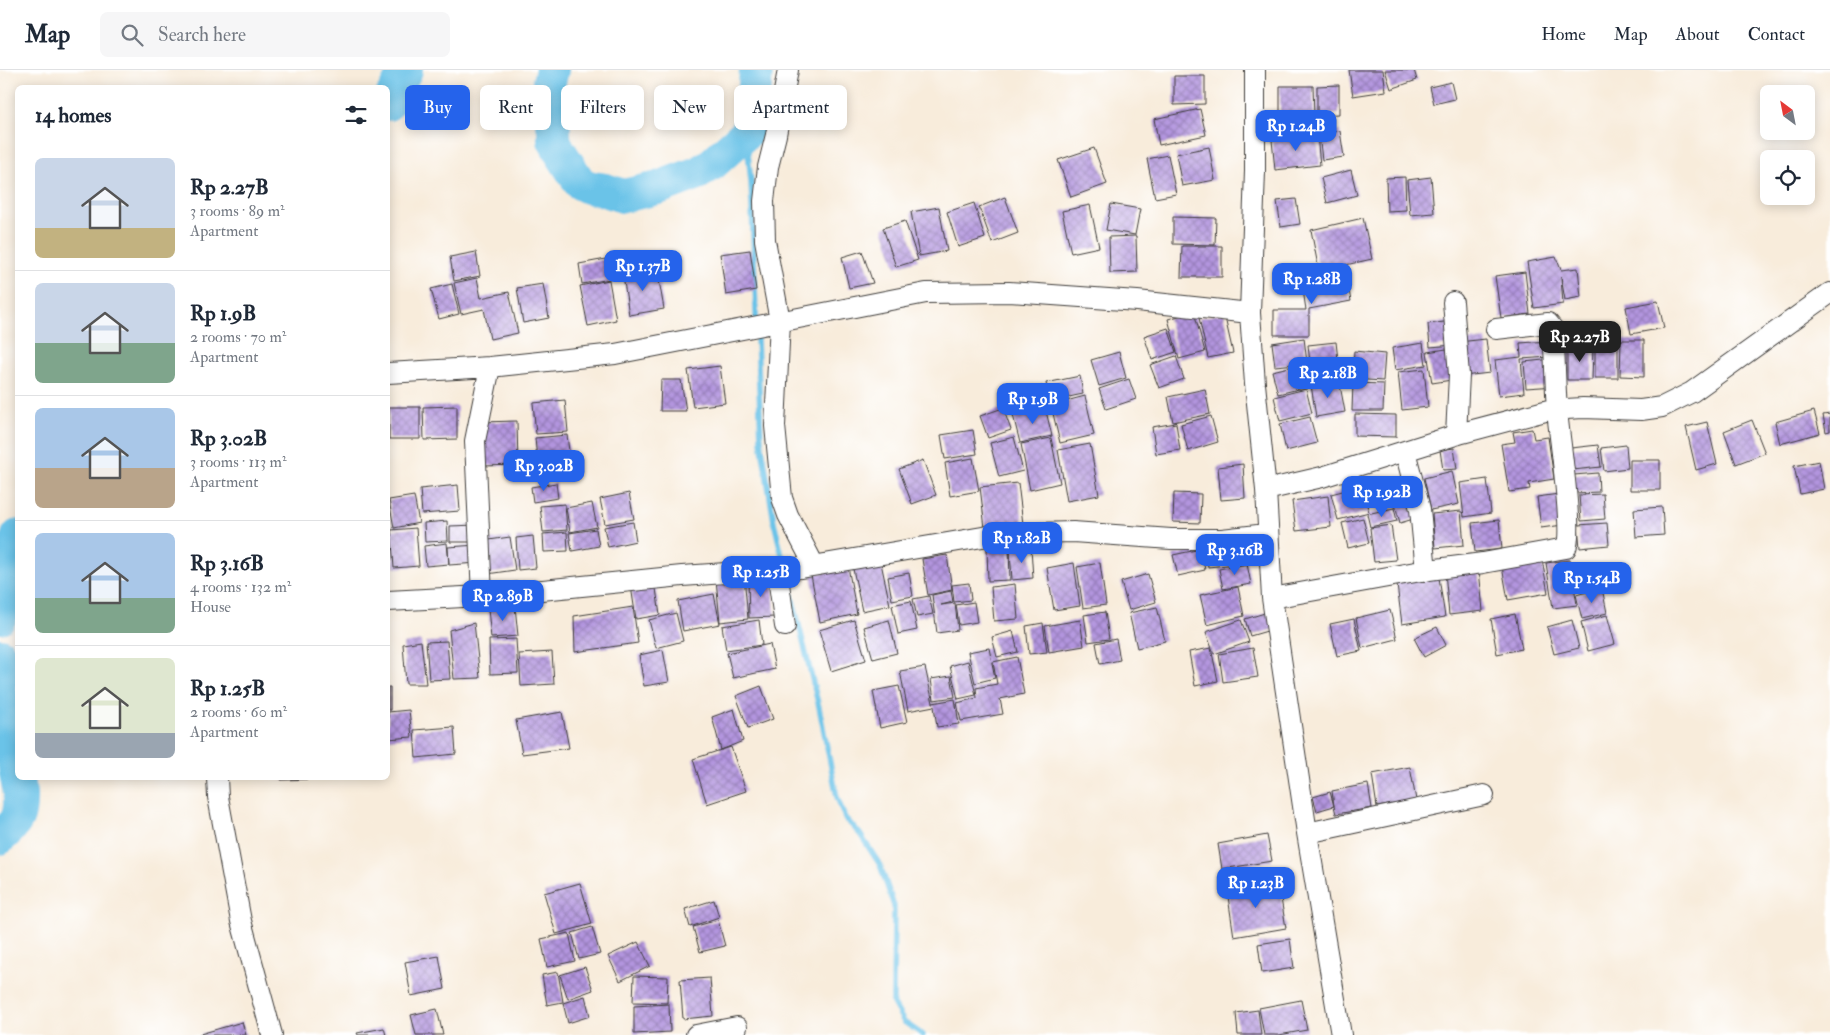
<!DOCTYPE html>
<meta charset="utf-8">
<style>
:root{--surface:#fff;--page:#f6f6f7;--text:#1f2937;--muted:#747a83;--line:#e0e1e3;--accent:#2563eb}
body{margin:0;font-family:"IM FELL Double Pica",serif;background:var(--page);color:var(--text);height:100vh;display:flex;flex-direction:column;font-size:19px;white-space:nowrap}
*{box-sizing:border-box;margin:0}
p{font-size:16px;color:var(--muted)}
.icon{flex:none;width:28px;height:28px;fill:none;stroke:currentColor;stroke-width:2;stroke-linecap:round;stroke-linejoin:round}
.map{position:relative;flex:1;overflow:hidden}
.details{position:absolute;left:15px;top:15px;width:375px;height:695px;display:flex;flex-direction:column;background:var(--surface);border-radius:8px;box-shadow:0 2px 12px #0003}
.details>*{flex:none}
.hud{position:absolute;left:405px;top:15px;width:475px;height:45px;display:flex;gap:10px}
.needle{width:32px;rotate:328deg}
.buttons{position:absolute;left:1760px;top:15px;display:grid;gap:10px}
.buttons a{display:grid;place-items:center;width:55px;height:55px;border-radius:8px;background:var(--surface);box-shadow:0 2px 12px #0003;font-size:25px}
.price{position:absolute;translate:-50% -42px;padding:0 11px;border-radius:10px;background:var(--accent);color:#fff;font-size:16px;line-height:32px;filter:drop-shadow(0 1px 2px #0008)}
.price::after{content:'';position:absolute;left:50%;top:30px;width:15px;height:11px;margin-left:-8px;background:inherit;clip-path:polygon(0 0,100% 0,50% 100%)}
.price.on{background:#222;color:#fff}
ul{padding:0;list-style:none}
li{display:flex;align-items:center;gap:15px;height:125px;padding:0 20px}
li+li{border-top:1px solid var(--line)}
li span{display:grid;place-items:center;flex:none;width:140px;height:100px;border-radius:8px;color:#555}
li>.icon{margin-inline-start:auto}
span .icon{width:60px;height:60px;fill:#fffc;stroke-width:1}
li b{font-size:21px}
h2{display:flex;justify-content:space-between;align-items:center;height:60px;padding:0 20px;font-size:21px}
.pill{padding:0 18px;border-radius:8px;background:var(--surface);box-shadow:0 2px 12px #0003;font-size:18px;line-height:45px}
.pill.on{background:var(--accent);color:#fff}
header{display:flex;align-items:center;gap:30px;box-sizing:border-box;height:70px;padding:0 25px;background:var(--surface);border-bottom:1px solid var(--line)}
header strong{font-size:24px}
nav{display:flex;gap:28px;margin-inline-start:auto;font-size:18px}
.search{width:350px;height:45px;background:var(--page);display:flex;align-items:center;gap:12px;box-sizing:border-box;padding:0 18px;border-radius:8px;color:var(--muted);font-size:19px}
.map>svg:first-child{display:block}
</style>
<header>
<strong>Map</strong>
<div class="search"><svg class="icon" aria-label="search" viewBox="0 0 24 24"><circle cx="10" cy="10" r="6"/><path d="M15 15l6 6"/></svg>Search here</div>
<nav><a>Home</a><a>Map</a><a>About</a><a>Contact</a></nav>
</header>
<div class="map">
<svg width="1830" height="965" viewBox="0 0 1830 965">
<defs>
<pattern id="building-cross-hatch" width="8" height="8" patternUnits="userSpaceOnUse" patternTransform="scale(1.25)"><rect width="8" height="8" fill="#b395df"/><path d="M0 0l8 8M0 8l8-8" fill="none" stroke="#9179b4"/></pattern>
</defs>
<rect width="100%" height="100%" fill="#fff"/>
<filter id="ink" filterUnits="userSpaceOnUse"><feTurbulence type="fractalNoise" baseFrequency=".02" numOctaves="2"/><feDisplacementMap in="SourceGraphic" scale="10" xChannelSelector="R" yChannelSelector="G"/><feConvolveMatrix kernelMatrix="1 2 1 2 8 2 1 2 1" color-interpolation-filters="sRGB"/></filter>
<filter id="wash" filterUnits="userSpaceOnUse"><feTurbulence type="fractalNoise" baseFrequency=".0096" numOctaves="4" result="noise"/><feDisplacementMap in="SourceGraphic" scale="20" xChannelSelector="R" yChannelSelector="G"/><feGaussianBlur stdDeviation="1.12" result="paint"/><feColorMatrix in="noise" values="0 0 0 0 0 0 0 0 0 0 0 0 0 0 0 0 0 1.4 0 .05"/><feComposite in="paint" operator="in"/></filter>
<g filter="url(#wash)">
<rect width="100%" height="100%" fill="#f8ecdb"/>
<g fill="none" stroke-linecap="round" stroke-linejoin="round">
<path stroke="#6bc3e8" stroke-width="5.5" d="M746,63L751,112L761,371L774,452L784,494
M787,506L819,637L837,727L845,748L860,764L880,795L894,836L893,933L904,952L923,965"/>
<path stroke="#6bc3e8" stroke-width="34" d="M552,0L549,12V38L554,59V70L560,82L580,113L588,117L605,120L623,126L658,118L698,103L712,94L746,63L753,44L756,0
M388,34L406,0
M0,547L9,516L11,492L18,466
M0,585V620L20,723C21,748 18,751 0,768"/>
</g>
<g id="blocks">
<path fill="url(#building-cross-hatch)" d="M1349,0H1383L1386,21L1353,26Z
M1385,0H1414L1417,10L1391,19Z
M1174,6H1205V34L1174,35Z
M1451,12L1455,29L1434,34L1430,17Z
M1339,15V44L1317,45V16Z
M1280,16H1313L1314,46H1280Z
M1200,39L1206,65L1159,75L1154,49Z
M1340,61L1344,87L1322,90L1319,64Z
M1317,65L1320,95L1275,100L1272,70Z
M1209,77L1215,110L1182,116L1176,84Z
M1094,78L1107,114L1071,127L1058,90Z
M1168,85L1176,124L1155,128L1147,89Z
M1351,100L1357,125L1327,133L1321,108Z
M1405,107L1406,140L1387,141L1386,108Z
M1431,107L1434,143L1410,145L1407,110Z
M1005,127L1018,163L992,173L979,137Z
M1296,129L1300,154L1281,157L1277,131Z
M974,133L985,168L958,177L947,142Z
M1111,134L1140,139L1135,165L1106,160Z
M1090,135L1099,177L1071,183L1062,141Z
M939,137L947,181L919,186L911,142Z
M1173,147L1216,148L1215,175L1173,174Z
M1363,148L1372,189L1319,201L1311,160Z
M905,151L918,190L896,197L883,158Z
M1136,166L1137,202L1110,203L1109,167Z
M1182,176H1222V207H1181Z
M750,180L756,220L726,225L720,184Z
M862,181L873,213L849,218L842,187Z
M476,182L480,206L454,211L450,187Z
M1556,187L1561,200L1578,198L1581,227L1565,230L1561,207L1563,234L1534,238L1527,192Z
M606,189L610,209L582,214L579,194Z
M657,199L664,239L629,245L623,205Z
M1525,202L1530,244L1501,248L1495,206Z
M1346,205L1351,231L1309,239V265H1274V240H1306L1302,213Z
M477,208L481,228L509,222L518,263L490,269L484,239L461,244L454,213Z
M609,210L616,250L588,256L580,216Z
M452,214L459,244L439,249L431,219Z
M543,214L549,248L523,253L517,218Z
M1658,231L1664,258L1631,264L1626,237Z
M1194,242L1205,282L1179,289L1168,249Z
M1224,243L1233,283L1208,288L1199,248Z
M1452,251L1454,275L1430,277L1428,254Z
M1168,258L1176,282L1152,290L1144,266Z
M1304,268L1307,293L1275,296L1272,273Z
M1486,269L1490,303L1463,306L1459,272Z
M1621,270H1644V307L1620,306Z
M1549,271L1550,287L1521,289L1524,323L1499,326L1495,290L1521,287L1520,273Z
M1336,272L1340,308L1312,311L1308,275Z
M1423,273L1426,295L1395,300L1392,278Z
M1595,273L1618,274V308H1595Z
M1567,277H1593L1592,310H1567Z
M1453,278L1458,309L1432,313L1427,282Z
M1354,281L1385,284L1383,311L1352,309Z
M1119,282L1126,308L1099,316L1091,290Z
M1176,286L1184,309L1159,318L1150,295Z
M1553,289L1556,316L1526,318L1524,292Z
M1302,294L1307,317L1278,324L1272,301Z
M720,296L725,333L693,337L688,300Z
M1424,299L1428,337L1402,340L1398,302Z
M1080,306L1083,324L1050,331L1046,313Z
M1129,309L1136,329L1106,339L1099,319Z
M661,310H681L686,341H660Z
M1339,310L1345,342L1316,347L1311,315Z
M1353,313L1384,314L1383,341H1352Z
M1042,316L1046,335L1011,344L1007,325Z
M1205,319L1210,344L1173,352L1168,327Z
M1306,319L1312,343L1280,351L1274,327Z
M1085,326L1094,365L1060,373L1051,335Z
M565,330L568,362L536,364L533,333Z
M457,336V369L424,370L423,337Z
M389,337H420V369H389Z
M1045,337L1052,366L1020,373L1013,345Z
M1003,338L1011,360L988,368L980,346Z
M1814,341L1820,363L1780,374L1775,352Z
M1355,344L1396,345V367L1355,366Z
M1830,344V361L1826,362L1823,345Z
M1211,346L1218,372L1188,381L1181,354Z
M1310,347L1317,373L1286,381L1280,354Z
M1752,350L1765,383L1736,394L1724,361Z
M517,351L518,395L483,396L481,352Z
M1707,352L1717,394L1696,400L1686,357Z
M1176,353L1180,380L1156,384L1152,357Z
M1532,359L1534,369L1548,367L1554,409L1529,413L1530,419L1509,422L1501,374L1515,372L1513,362Z
M973,360L977,384L945,389L941,365Z
M567,365L571,397L538,400L535,368Z
M1014,367L1023,401L999,407L990,373Z
M1051,368L1060,413L1030,420L1021,374Z
M1090,374L1099,425L1067,431L1058,380Z
M1598,375L1601,397L1573,400L1571,378Z
M1626,375L1628,398L1604,401L1601,378Z
M1454,378L1457,399L1443,400L1440,380Z
M973,388L979,421L950,426L945,393Z
M923,390L936,425L912,434L899,399Z
M1630,390H1660V420H1630Z
M1819,391L1824,419L1800,424L1794,396Z
M1243,394L1245,428L1221,430L1218,397Z
M1452,401L1459,434L1431,440L1424,408Z
M1598,403L1599,422L1575,423L1574,405Z
M1487,409L1491,443L1464,447L1460,413Z
M556,413L558,428L533,432L531,417Z
M1018,413L1023,454L985,458L980,417Z
M458,415L460,441L422,444L420,419Z
M1362,416L1369,442L1338,450L1331,424Z
M1412,418L1420,447L1400,453L1392,423Z
M629,423L634,449L605,454L600,429Z
M1174,423L1201,424L1200,453L1173,452Z
M1559,424L1563,455L1541,458L1537,427Z
M1603,424L1605,449L1581,451L1579,425Z
M414,426L419,453L394,458L389,430Z
M1328,426L1331,457L1296,461L1292,431Z
M592,433L597,457L570,462L566,438Z
M565,434L567,460L543,462L540,436Z
M1662,437L1664,465L1636,467L1634,439Z
M1394,438L1397,451L1370,457L1367,444Z
M1461,441L1464,475L1435,478L1432,444Z
M1363,448L1369,473L1348,478L1342,453Z
M1499,450L1502,479L1475,482L1472,453Z
M447,451L448,471L425,472L424,453Z
M633,452L636,471L608,477L604,457Z
M1607,453L1609,475L1580,478L1578,455Z
M476,455V472H450V456Z
M1391,455L1396,490L1374,492L1370,458Z
M416,458L419,496L394,498L391,460Z
M596,459L599,476L572,481L569,463Z
M567,462L568,481L544,482L543,464Z
M533,466L536,498L518,500L516,468Z
M510,467L515,500L487,504L482,471Z
M1245,468L1247,493L1208,497L1205,472Z
M447,473L449,494L426,496L424,476Z
M477,475L478,493L449,495L448,477Z
M1009,477L1010,510L988,511L987,478Z
M1031,478L1033,508L1012,510L1010,480Z
M1201,479L1205,500L1178,506L1173,485Z
M1541,484L1548,523L1508,530L1501,491Z
M947,485L952,520L928,525L922,489Z
M1570,490L1577,535L1553,538L1546,493Z
M881,493L890,535L862,541L853,499Z
M1074,493L1080,536L1054,540L1047,498Z
M1100,493L1106,535L1083,538L1077,497Z
M1247,494L1251,514L1223,519L1219,499Z
M848,497L857,544L820,552L811,505Z
M1479,499L1483,541L1449,545L1445,502Z
M1438,501L1445,547L1402,554L1396,507Z
M909,503L913,526L892,530L888,507Z
M1148,504L1156,532L1129,540L1121,512Z
M744,506L748,549L720,552L716,509Z
M773,508L775,547L749,548L748,509Z
M655,512L660,545L636,549L631,516Z
M969,513L971,530L954,532L952,515Z
M1015,514L1018,549L994,551L991,517Z
M1238,517L1244,546L1207,555L1200,525Z
M1602,518L1607,543L1582,549L1576,525Z
M951,521L953,532L941,535L955,533L958,560L937,563L932,525Z
M714,524L720,554L683,561L678,531Z
M929,526L933,544L917,547L913,529Z
M911,531L917,560L898,564L892,535Z
M974,532L977,552L959,555L956,535Z
M515,536L518,566L491,568L488,539Z
M633,537L638,573L575,582L574,546Z
M1157,537L1165,571L1137,578L1129,543Z
M1390,540L1397,569L1362,578L1356,548Z
M1105,542L1109,569L1088,572L1084,545Z
M1268,542L1274,559L1250,566L1245,549Z
M676,543L683,571L656,578L649,550Z
M1515,544L1522,579L1497,584L1491,549Z
M1607,545L1615,574L1588,581L1581,552Z
M1354,549L1361,581L1337,586L1330,554Z
M759,550L762,575L726,580L722,556Z
M854,550L866,590L831,601L819,560Z
M889,550L897,583L873,589L864,557Z
M1080,550L1084,576L1049,582L1045,556Z
M1241,550L1249,572L1214,584L1206,562Z
M1572,550L1579,578L1554,584L1547,557Z
M474,553L480,608L454,609L449,560Z
M1043,553L1047,582L1029,584L1026,556Z
M1437,557L1446,575L1424,587L1414,568Z
M1013,561L1018,582L997,587L992,567Z
M516,569L518,603L490,604L489,570Z
M1116,569L1120,590L1100,594L1096,573Z
M421,571L426,614H406L403,574Z
M447,571L450,609L429,610L426,572Z
M770,574L775,599L733,608L727,583Z
M989,578L995,608L975,613L968,582Z
M1211,578L1218,611L1195,616L1189,582Z
M1253,578L1258,607L1223,612L1219,584Z
M663,580L669,612L644,616L639,585Z
M552,582L554,614L521,616L519,584Z
M1017,587L1024,624L1000,629L1003,644L961,651L957,633L977,628L976,618L997,614L993,592Z
M968,591L976,625L958,629L950,596Z
M925,597L933,633L955,629L959,654L937,657L934,636L908,641L900,601Z
M951,606L955,627L934,630L931,609Z
M761,616L773,649L748,658L736,626Z
M899,616L907,652L880,658L873,621Z
M388,617H390V640H388Z
M734,639L743,671L721,680L731,677L746,721L707,734L693,689L721,680L712,647Z
M409,640L412,667L388,669V642Z
M562,642L569,678L522,684L516,650Z
M454,657L456,684L416,688L414,660Z
M1410,697L1416,730L1377,737L1372,704Z
M281,708H319V709L281,710Z
M1368,714L1372,738L1336,744L1334,736L1317,741L1313,727L1330,722L1334,736L1332,721Z
M1267,765L1272,791L1222,799L1218,774Z
M1278,811L1286,858L1234,867L1227,820Z
M580,813L592,854L556,864L544,823Z
M714,830L719,847L690,857L685,839Z
M718,850L725,876L700,882L693,857Z
M592,857L600,884L579,889L572,863Z
M569,863L575,891L547,897L541,869Z
M1290,869L1294,898L1262,903L1258,874Z
M638,872L650,896L620,911L608,886Z
M439,886L445,919L411,926L405,892Z
M585,897L593,920L568,929L560,905Z
M558,902L563,932L547,935L542,905Z
M634,906L668,907L667,933L633,932Z
M710,908L713,946L683,949L680,910Z
M585,926L590,946L568,953L563,933Z
M1301,930L1307,960L1279,965H1264L1259,938Z
M669,934L670,962L634,964V936Z
M437,939L443,965H416L411,945Z
M1258,940L1261,965H1238L1236,943Z
M242,952L246,965H200V964Z
M384,958L386,965H358L357,963Z"/>
</g>
</g>
<g filter="url(#ink)">
<use href="#blocks" fill-opacity="0" stroke="#3d3b39" stroke-width="1"/>
<g fill="none" stroke-linecap="round" stroke-linejoin="round">
<defs>
<path id="street" d="M788,0L776,65L768,97L764,131L765,170L780,251L775,356L782,428L788,445L814,495
M1255,0V101L1250,243L1255,314L1266,420L1272,528L1307,763L1341,965
M1453,232L1459,305L1456,365
M388,303L490,297L615,284L926,223L1009,222L1137,231L1250,243
M1405,381L1420,439L1426,501
M1266,420L1322,407L1462,363L1549,340L1583,338L1641,340L1662,337L1692,322L1830,223
M777,500L785,556
M482,526L475,371L490,297
M1272,528L1421,501L1483,493L1566,478C1574,461 1559,366 1557,340C1555,313 1555,286 1553,259L1548,253L1496,259
M388,531L482,526L682,506L801,498L1000,464L1073,462L1171,469H1222L1267,464
M217,708L218,727L241,851L272,965
M1307,763L1484,725
M696,965L737,957"/>
</defs>
<use href="#street" stroke="#3d3b39" stroke-width="22"/>
<use href="#street" stroke="#fff" stroke-width="20"/>
</g>
</g>
</svg>
<div class="buttons">
<a><svg class="needle" viewBox="-14 -14 28 28"><path d="M0-13l5 13h-10z" fill="#e53935"/><path d="M0 13l5-13h-10z" fill="#747a83"/></svg></a>
<a><svg class="icon" aria-label="locate" viewBox="0 0 24 24"><circle cx="12" cy="12" r="6"/><path d="M12 2v4M12 18v4M2 12h4M18 12h4"/></svg></a>
</div>
<b class="price" style="left:1296px;top:82px">Rp 1.24B</b>
<b class="price" style="left:643px;top:222px">Rp 1.37B</b>
<b class="price" style="left:1312px;top:235px">Rp 1.28B</b>
<b class="price on" style="left:1580px;top:293px">Rp 2.27B</b>
<b class="price" style="left:1328px;top:329px">Rp 2.18B</b>
<b class="price" style="left:1033px;top:355px">Rp 1.9B</b>
<b class="price" style="left:544px;top:422px">Rp 3.02B</b>
<b class="price" style="left:1382px;top:448px">Rp 1.92B</b>
<b class="price" style="left:1022px;top:494px">Rp 1.82B</b>
<b class="price" style="left:1235px;top:506px">Rp 3.16B</b>
<b class="price" style="left:761px;top:528px">Rp 1.25B</b>
<b class="price" style="left:1592px;top:534px">Rp 1.54B</b>
<b class="price" style="left:503px;top:552px">Rp 2.89B</b>
<b class="price" style="left:1256px;top:839px">Rp 1.23B</b>
<div class="hud">
<a class="pill on">Buy</a>
<a class="pill">Rent</a>
<a class="pill">Filters</a>
<a class="pill">New</a>
<a class="pill">Apartment</a>
</div>
<section class="details">
<h2>14 homes<svg class="icon" aria-label="filters" viewBox="0 0 24 24"><path d="M4 7h16M4 17h16"/><circle cx="9" cy="7" r="2"/><circle cx="15" cy="17" r="2"/></svg></h2>
<ul>
<li><span style="background:linear-gradient(#c9d6e8 70%,#c2b280 0)"><svg class="icon" aria-label="home" viewBox="0 0 24 24"><path d="M3 11l9-7 9 7M6 9v11h12V9"/></svg></span><div><b>Rp 2.27B</b><p>3 rooms · 89 m²</p><p>Apartment</p></div></li>
<li><span style="background:linear-gradient(#c9d6e8 60%,#7fa58c 0)"><svg class="icon" aria-label="home" viewBox="0 0 24 24"><path d="M3 11l9-7 9 7M6 9v11h12V9"/></svg></span><div><b>Rp 1.9B</b><p>2 rooms · 70 m²</p><p>Apartment</p></div></li>
<li><span style="background:linear-gradient(#a9c7e8 60%,#b9a48a 0)"><svg class="icon" aria-label="home" viewBox="0 0 24 24"><path d="M3 11l9-7 9 7M6 9v11h12V9"/></svg></span><div><b>Rp 3.02B</b><p>3 rooms · 113 m²</p><p>Apartment</p></div></li>
<li><span style="background:linear-gradient(#a9c7e8 65%,#7fa58c 0)"><svg class="icon" aria-label="home" viewBox="0 0 24 24"><path d="M3 11l9-7 9 7M6 9v11h12V9"/></svg></span><div><b>Rp 3.16B</b><p>4 rooms · 132 m²</p><p>House</p></div></li>
<li><span style="background:linear-gradient(#dfe7d0 75%,#9aa5b1 0)"><svg class="icon" aria-label="home" viewBox="0 0 24 24"><path d="M3 11l9-7 9 7M6 9v11h12V9"/></svg></span><div><b>Rp 1.25B</b><p>2 rooms · 60 m²</p><p>Apartment</p></div></li>
</ul>
</section>
</div>
